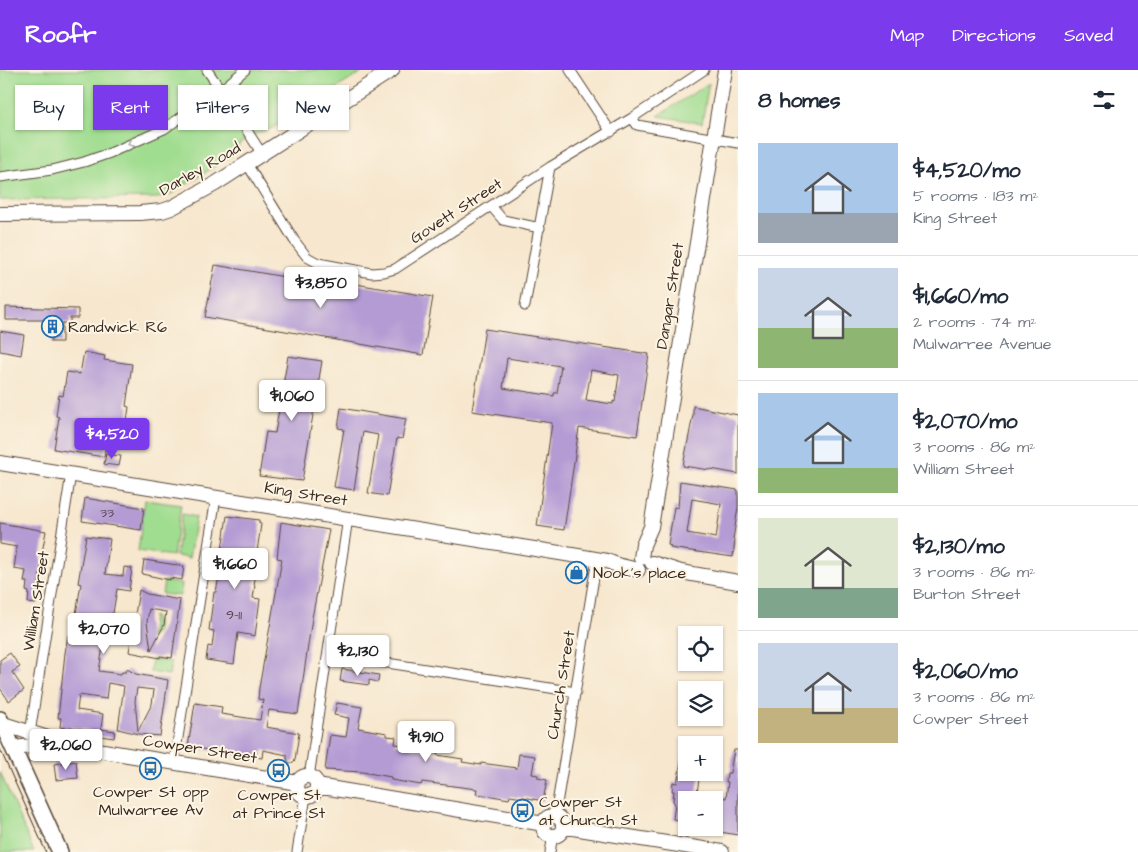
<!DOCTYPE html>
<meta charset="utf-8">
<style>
:root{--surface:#fff;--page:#f2f2f3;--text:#1f2937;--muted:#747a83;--line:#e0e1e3;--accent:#7c3aed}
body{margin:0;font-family:"Architects Daughter",sans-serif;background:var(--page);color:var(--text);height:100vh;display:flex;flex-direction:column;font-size:19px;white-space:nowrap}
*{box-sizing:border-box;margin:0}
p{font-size:16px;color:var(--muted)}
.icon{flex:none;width:28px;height:28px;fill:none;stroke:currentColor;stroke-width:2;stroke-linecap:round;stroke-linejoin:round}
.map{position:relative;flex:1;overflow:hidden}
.sheet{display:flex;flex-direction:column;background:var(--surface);width:400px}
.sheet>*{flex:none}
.top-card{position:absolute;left:15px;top:15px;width:475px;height:45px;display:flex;gap:10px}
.controls{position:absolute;left:678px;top:556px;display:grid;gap:10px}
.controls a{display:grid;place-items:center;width:45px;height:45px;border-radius:0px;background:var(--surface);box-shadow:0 1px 4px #0004;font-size:25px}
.price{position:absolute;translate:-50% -42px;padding:0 11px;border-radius:5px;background:#fff;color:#222;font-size:16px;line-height:32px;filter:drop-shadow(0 1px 2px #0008)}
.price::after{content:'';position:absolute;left:50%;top:30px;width:15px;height:11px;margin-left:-8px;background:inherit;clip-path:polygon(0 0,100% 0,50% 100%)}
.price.on{background:var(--accent);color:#fff}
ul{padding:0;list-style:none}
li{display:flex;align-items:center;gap:15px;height:125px;padding:0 20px}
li+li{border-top:1px solid var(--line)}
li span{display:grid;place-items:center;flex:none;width:140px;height:100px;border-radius:0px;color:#555}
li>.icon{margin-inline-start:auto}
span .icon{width:60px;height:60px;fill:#fffc;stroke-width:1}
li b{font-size:21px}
h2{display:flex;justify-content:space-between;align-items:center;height:60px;padding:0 20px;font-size:21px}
.chip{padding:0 18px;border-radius:0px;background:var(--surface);box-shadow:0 1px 4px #0004;font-size:18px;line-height:45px}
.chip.on{background:var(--accent);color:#fff}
header{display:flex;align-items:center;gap:30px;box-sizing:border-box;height:70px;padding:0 25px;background:var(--accent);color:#fff}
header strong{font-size:24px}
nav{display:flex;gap:28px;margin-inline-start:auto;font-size:18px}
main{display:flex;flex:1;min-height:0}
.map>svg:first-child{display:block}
</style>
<header>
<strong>Roofr</strong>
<nav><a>Map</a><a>Directions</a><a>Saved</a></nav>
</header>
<main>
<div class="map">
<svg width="738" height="782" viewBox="0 0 738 782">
<rect width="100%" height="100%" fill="#fcf5e5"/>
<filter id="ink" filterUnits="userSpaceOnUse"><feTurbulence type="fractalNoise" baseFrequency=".02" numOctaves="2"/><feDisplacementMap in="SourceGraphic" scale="10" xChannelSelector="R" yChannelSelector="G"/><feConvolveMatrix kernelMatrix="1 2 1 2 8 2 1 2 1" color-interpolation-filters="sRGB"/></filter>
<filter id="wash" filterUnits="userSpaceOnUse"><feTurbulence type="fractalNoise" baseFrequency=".0096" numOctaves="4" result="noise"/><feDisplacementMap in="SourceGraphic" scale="20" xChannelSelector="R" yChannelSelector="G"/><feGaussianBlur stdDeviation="1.12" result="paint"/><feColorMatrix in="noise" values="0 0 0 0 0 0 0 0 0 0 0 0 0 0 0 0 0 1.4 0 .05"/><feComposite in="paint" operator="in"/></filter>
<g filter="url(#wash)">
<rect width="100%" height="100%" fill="#f7e7ce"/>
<path fill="#a1dd91" stroke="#6e8458" d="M0,0H366L274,57C260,64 239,65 235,84L169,125L158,128L0,130Z
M709,13L702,53L658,46Z
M145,430L181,435L173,486L138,481Z
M182,444L196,447L189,488L176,486Z
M164,511L182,514L180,526L162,524Z
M153,546L157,551C158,559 157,564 150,567Z
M152,589L171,592L169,605L150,602Z
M0,702L34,782H0Z"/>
<g id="blocks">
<path fill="#b49bd4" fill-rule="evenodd" d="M215,195L355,219L356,214L433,227L423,285L205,247Z
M6,237L78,239V248H70V253H62V272H51V253H48V250H6Z
M485,259L649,284L637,366L579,358L564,460L537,456L552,353L472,341ZM507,288L561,296L557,323H554V326L503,318ZM591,300L619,305L615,332L613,331V334L586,330Z
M0,261L24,265L21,285L0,281Z
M84,282L105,286L104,290L132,294L126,336L129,337L126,358L109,355L104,387L54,379L59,347L56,346L59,325L63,326L67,302L80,304Z
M288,286L322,291L302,411L259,406L266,362L275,363Z
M693,336L738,345V404L711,399L710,400L683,396L693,345Z
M341,338L406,349L402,369L397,368L387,426L368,423L378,365L363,362L354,420L334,417L344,359L338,358Z
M106,384L121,386L119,396L104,394Z
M680,411L738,420V437L733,470H735L733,487L670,478L671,476L668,475L674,437L678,438ZM692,429L721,434L716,468L687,463Z
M85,428L144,438L141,460L82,451Z
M227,446L259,450V453L261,454L256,489H258L254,515H255L253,528L260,529L255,566L238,563L234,594L206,590L208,576L212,577L214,561L209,560L214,522H216L224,480L222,479Z
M281,452L329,460L312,548L298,644L269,640L266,657L299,663L295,690L292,693H289L287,689V685L263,680L262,688L188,677L195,633L222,637L221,644L260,650L263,630L258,629L259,618L282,489L277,488Z
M0,453L46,461L41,488H42L36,534L28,533L29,522L26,521L27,512H24L26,501L14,499L17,477L0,474Z
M86,466L110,469L105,504L123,506L124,497L132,498L129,521L117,519L112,549L120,550L118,565L105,564L99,601L121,604L122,602H126L127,599L136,604L168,610L160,666L138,664L118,659L124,616L108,613L106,629L79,625L77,640L103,644L101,659L115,661L114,668L100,666V663L89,662V660L70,657L69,659L60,657L61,648H58L65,583L68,565L70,566L74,544H76L81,514L78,513ZM137,618L154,620L152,634L138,661L135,631Z
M144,490L184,496L182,510L170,508V510L142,504Z
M139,520L147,524L180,530L172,588L160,586V588L129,582ZM149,539L166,542L164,555L151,580L147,552Z
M10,583L20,597L12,602L24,620L9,631L0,618V590Z
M342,599L379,605L378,612L369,610V615L340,611Z
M337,633L362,637L358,658L387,663V666L396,667L395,674L411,676V678L427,681L426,682L438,684L437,685L463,689L462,692L481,695V693L517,698L519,684L535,686L532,704L538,705V708L547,710L543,731L523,727V728L510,726L509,729L492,726L476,724L477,719L422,712L421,715L391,710V707L362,702L325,700L330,665L346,667L349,648L334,645Z
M734,680H738V765L714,761V726L726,728L728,712H726L727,703H730Z
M683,683L686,684V702H700L696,730H686V752L673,749L675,734L673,731L674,721H672L673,712L677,713Z
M76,691L78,708L56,710L54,694Z"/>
</g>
</g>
<g filter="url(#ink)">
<use href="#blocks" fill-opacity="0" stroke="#574638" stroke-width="1"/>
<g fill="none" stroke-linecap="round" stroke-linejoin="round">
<defs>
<path id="street" d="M207,0L221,20L262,84
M570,0L611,62
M632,48L637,55L738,73
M247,94L294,170L307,187L318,193L372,203L384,202L395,199L550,97L632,48L704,0
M0,107L52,100L84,92L110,83L164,59L221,20L245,0
M491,136L503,150L540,158
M525,236L550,97
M328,584L576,622
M30,663L71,404
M174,693L216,427
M309,707L348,448
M555,746L597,489
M297,782L306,726
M550,782L553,766"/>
<path id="secondary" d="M0,144L140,143L162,141L171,138L215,114L392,0
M0,393L572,485L607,491L617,495L638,500
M641,488L643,475L651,457L725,0
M652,493L681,502L738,512
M3,654L57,671
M14,678L31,676L67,675L298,713
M297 716a10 10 0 1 1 20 0a10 10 0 1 1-20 0Z
M317,716L544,754
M543 756a10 10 0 1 1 20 0a10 10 0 1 1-20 0Z
M563,758H573L722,782"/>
<path id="primary" d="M0,649L60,782"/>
</defs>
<use href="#street" stroke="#574638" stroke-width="11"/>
<use href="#secondary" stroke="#574638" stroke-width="16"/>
<use href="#primary" stroke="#574638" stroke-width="18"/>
<use href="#street" stroke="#fff" stroke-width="9"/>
<use href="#secondary" stroke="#fff" stroke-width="14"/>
<use href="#primary" stroke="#fff" stroke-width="15"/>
<path stroke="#3b2a1e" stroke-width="1" d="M0,679L46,782"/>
</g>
<defs><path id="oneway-chevron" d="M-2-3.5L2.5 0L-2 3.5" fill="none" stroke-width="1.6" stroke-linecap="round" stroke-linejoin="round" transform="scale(1.25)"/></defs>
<use stroke="#a79f9a" href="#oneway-chevron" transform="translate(131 73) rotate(156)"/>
</g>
<defs>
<symbol id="building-ring" viewBox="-11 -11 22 22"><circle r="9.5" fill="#fcf5e5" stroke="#1f6fb2" stroke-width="1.5"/><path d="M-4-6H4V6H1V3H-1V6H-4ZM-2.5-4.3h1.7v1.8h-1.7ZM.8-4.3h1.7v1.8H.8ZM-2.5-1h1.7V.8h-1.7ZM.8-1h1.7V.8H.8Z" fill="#1f6fb2"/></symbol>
<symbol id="shop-ring" viewBox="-11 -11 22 22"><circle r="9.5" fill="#fcf5e5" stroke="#1f6fb2" stroke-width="1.5"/><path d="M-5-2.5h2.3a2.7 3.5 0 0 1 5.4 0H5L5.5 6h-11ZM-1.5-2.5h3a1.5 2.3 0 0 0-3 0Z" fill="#1f6fb2"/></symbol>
<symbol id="bus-ring" viewBox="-11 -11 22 22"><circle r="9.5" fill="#fcf5e5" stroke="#1f6fb2" stroke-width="1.5"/><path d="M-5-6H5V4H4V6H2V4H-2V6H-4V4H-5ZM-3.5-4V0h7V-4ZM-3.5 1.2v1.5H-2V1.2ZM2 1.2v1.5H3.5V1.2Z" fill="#1f6fb2"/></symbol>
</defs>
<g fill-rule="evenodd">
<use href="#building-ring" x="40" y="244" width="25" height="25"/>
<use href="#shop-ring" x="564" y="490" width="25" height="25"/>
<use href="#bus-ring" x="138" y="686" width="25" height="25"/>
<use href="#bus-ring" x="266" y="688" width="25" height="25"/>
<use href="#bus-ring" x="510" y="728" width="25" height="25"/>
</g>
<g text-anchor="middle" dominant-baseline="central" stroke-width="4" stroke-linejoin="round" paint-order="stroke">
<g font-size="14" fill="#59464c">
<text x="107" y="443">33</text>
<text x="234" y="545">9-11</text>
</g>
<g font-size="16" fill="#3b2a1e" stroke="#fcf5e5">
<text transform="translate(200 99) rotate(-30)">Darley Road</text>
<text transform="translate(456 141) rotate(-33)">Govett Street</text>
<text transform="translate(670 226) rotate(-81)">Dangar Street</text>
<text transform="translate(306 424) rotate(9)">King Street</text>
<text transform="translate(36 531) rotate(-81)">William Street</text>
<text transform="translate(561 615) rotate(-81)">Church Street</text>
<text transform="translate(200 679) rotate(9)">Cowper Street</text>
</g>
<g font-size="16" fill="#3b2a1e" stroke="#fcf5e5" text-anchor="start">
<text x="68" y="257">Randwick R6</text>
<text x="593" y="503">Nook's place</text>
<text x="151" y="722" text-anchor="middle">Cowper St opp<tspan x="151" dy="18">Mulwarree Av</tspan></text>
<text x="279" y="725" text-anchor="middle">Cowper St<tspan x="279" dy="18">at Prince St</tspan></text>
<text x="539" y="732">Cowper St<tspan x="539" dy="18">at Church St</tspan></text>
</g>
</g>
</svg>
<div class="controls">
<a><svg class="icon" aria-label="locate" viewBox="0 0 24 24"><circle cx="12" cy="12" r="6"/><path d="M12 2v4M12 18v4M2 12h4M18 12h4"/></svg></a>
<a><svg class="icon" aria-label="layers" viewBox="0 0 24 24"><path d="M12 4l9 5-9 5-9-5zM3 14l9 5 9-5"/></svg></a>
<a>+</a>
<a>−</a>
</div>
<b class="price" style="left:321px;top:239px">$3,850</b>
<b class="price" style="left:292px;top:352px">$1,060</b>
<b class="price on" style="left:112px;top:390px">$4,520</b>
<b class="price" style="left:235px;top:520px">$1,660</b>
<b class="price" style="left:104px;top:585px">$2,070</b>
<b class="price" style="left:358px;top:607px">$2,130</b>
<b class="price" style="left:426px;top:693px">$1,910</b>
<b class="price" style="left:66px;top:701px">$2,060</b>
<div class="top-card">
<a class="chip">Buy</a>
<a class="chip on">Rent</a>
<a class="chip">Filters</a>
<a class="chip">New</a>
</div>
</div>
<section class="sheet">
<h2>8 homes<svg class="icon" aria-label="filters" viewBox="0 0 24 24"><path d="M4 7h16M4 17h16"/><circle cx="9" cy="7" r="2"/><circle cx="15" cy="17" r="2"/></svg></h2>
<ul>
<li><span style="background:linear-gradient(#a9c7e8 70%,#9aa5b1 0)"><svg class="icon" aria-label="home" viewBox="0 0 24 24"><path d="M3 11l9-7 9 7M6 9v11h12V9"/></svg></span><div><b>$4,520/mo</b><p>5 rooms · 183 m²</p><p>King Street</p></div></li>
<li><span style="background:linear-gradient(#c9d6e8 60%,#8fb573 0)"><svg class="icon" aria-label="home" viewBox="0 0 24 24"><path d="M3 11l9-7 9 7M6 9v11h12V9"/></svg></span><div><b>$1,660/mo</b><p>2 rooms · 74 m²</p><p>Mulwarree Avenue</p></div></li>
<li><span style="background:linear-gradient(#a9c7e8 75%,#8fb573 0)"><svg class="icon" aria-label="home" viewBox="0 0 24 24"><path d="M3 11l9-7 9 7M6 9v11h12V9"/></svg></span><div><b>$2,070/mo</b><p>3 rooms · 86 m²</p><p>William Street</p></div></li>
<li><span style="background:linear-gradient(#dfe7d0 70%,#7fa58c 0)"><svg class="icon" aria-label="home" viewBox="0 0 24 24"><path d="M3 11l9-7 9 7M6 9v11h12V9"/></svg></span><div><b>$2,130/mo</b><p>3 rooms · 86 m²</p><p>Burton Street</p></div></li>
<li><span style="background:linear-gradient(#c9d6e8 65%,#c2b280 0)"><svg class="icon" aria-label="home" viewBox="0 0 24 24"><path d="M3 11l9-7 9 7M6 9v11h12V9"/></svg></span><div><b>$2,060/mo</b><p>3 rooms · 86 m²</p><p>Cowper Street</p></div></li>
</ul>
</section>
</main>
